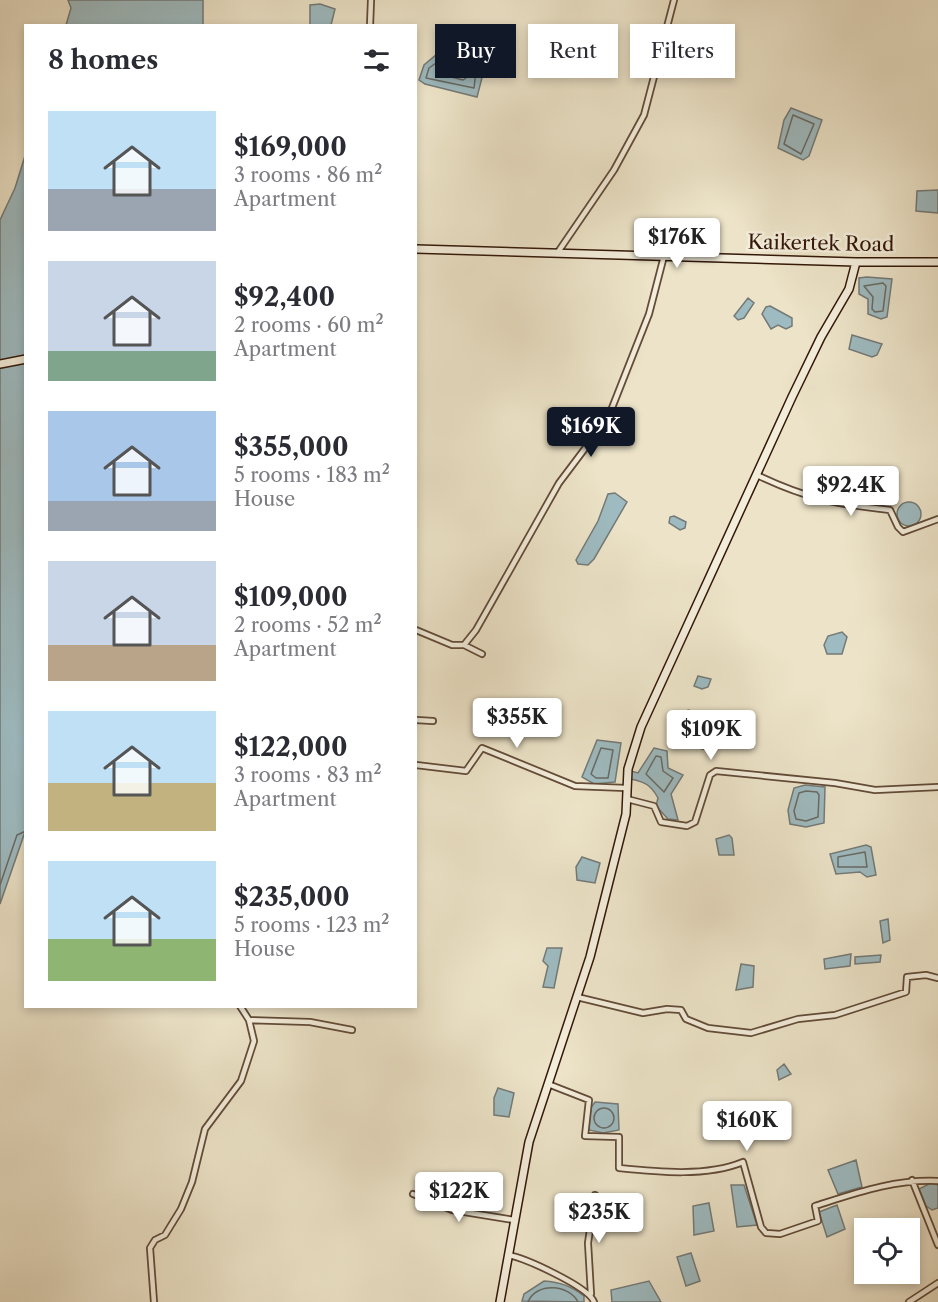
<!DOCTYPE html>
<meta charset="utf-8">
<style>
:root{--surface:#fff;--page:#f7f7f7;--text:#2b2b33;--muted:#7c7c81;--accent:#111827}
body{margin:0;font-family:"Libre Caslon Text",serif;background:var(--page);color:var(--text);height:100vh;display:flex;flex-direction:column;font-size:22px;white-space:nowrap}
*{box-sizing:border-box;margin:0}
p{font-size:20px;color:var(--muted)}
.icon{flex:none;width:33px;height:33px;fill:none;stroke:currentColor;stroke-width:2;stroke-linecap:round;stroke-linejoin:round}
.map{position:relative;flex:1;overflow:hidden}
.drawer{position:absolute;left:24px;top:24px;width:393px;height:984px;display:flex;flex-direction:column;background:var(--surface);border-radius:0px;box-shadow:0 3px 9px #0003}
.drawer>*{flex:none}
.banner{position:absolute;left:435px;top:24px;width:412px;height:54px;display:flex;gap:12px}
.fabs{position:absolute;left:854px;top:1218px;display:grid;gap:12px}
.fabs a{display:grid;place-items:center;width:66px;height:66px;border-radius:0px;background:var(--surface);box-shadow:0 3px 9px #0003;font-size:30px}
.price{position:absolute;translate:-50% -51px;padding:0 14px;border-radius:6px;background:#fff;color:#222;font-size:20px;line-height:39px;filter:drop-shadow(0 2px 3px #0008)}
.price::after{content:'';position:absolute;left:50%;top:36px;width:18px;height:14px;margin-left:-9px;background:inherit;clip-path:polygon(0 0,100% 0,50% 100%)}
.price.current{background:var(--accent);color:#fff}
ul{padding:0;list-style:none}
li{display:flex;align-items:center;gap:18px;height:150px;padding:0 24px}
li span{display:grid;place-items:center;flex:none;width:168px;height:120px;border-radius:0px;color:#555}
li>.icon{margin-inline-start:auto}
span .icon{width:72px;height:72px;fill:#fffc;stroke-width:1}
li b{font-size:26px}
h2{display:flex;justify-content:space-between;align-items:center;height:72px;padding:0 24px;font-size:26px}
.pill{padding:0 21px;border-radius:0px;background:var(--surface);box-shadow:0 3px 9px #0003;font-size:21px;line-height:54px}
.pill.current{background:var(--accent);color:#fff}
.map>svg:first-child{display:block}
</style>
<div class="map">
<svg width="938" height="1302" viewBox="0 0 938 1302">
<rect width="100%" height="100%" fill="#ece3c8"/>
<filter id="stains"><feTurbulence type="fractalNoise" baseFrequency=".00333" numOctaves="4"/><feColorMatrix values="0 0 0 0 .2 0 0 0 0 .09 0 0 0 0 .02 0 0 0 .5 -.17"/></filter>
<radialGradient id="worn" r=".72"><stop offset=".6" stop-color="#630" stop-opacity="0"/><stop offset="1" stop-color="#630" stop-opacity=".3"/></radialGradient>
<path fill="#9ebbc1" stroke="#747a77" stroke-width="1.5" d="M68,0H203V25H66L71,8Z
M320,4L335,9L331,25H310V5Z
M437,54C452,55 474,58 484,70L477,97L425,84L419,80L424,65Z
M791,108L822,120L809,156L803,160L778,148L784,120Z
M25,156L26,829L0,904V220L15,188Z
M938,190V213L916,211L917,191Z
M867,277L892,279L887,317L881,319L868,314V299L859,294V278Z
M748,298L754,303L744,318L738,320L734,316Z
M770,306L792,318V326L786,329L778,325L771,329L762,314L766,307Z
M852,335L882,344L877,355L872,357L849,349Z
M615,493L627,502L594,559L588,565L578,564L576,560L598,521L608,494Z
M897 514a12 12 0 1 1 24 0a12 12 0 1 1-24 0Z
M674,516L686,522L685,528L680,530L669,523L670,517Z
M842,632L847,637L842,654H827L824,645L828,636Z
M698,676L711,679L708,687L702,689L694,686Z
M688,710L722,721L720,734L710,736L683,726V714Z
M680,732L708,744V750L679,744L675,737Z
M597,740L621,743L615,782L594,784L582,777Z
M654,748L667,751L668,768L683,775L671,794L678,820L668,819L656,806L658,798C651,785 645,782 631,779V771L638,773Z
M805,785L825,787L824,823L806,827L790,824L788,810L794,788Z
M729,835L732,838L734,855H719L716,839Z
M866,845L871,847L876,875L867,877L860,872L836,874L830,854Z
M582,857L600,863L595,883L577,880L576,867Z
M888,919L890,940L883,943L880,921Z
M547,948H562L554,988L543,987L548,966L543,961Z
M851,954L850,966L825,969L824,959Z
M881,955L880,962L855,964V957Z
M741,964L754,966L753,987L736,990Z
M784,1064L791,1074L779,1080L777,1070Z
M498,1088L514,1093L509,1117L494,1115V1098Z
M595,1102L618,1104L619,1130L603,1133L589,1130L590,1109Z
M856,1160L862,1187L838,1194L828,1170Z
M931,1183L938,1185V1208L932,1210L926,1206L919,1189Z
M731,1185H744L757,1225L737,1227Z
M709,1203L714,1231L694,1235L693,1206Z
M837,1205L845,1229L827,1237L819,1212Z
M691,1253L700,1281L686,1286L677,1257Z
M544,1281C560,1282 571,1286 584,1296V1302L522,1301L524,1294Z
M649,1281L661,1302H612L611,1290Z"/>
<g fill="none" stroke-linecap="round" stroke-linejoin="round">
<path stroke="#696a64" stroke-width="1.5" d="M439,61L466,66L476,71L474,88L426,78L429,68Z
M440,69L463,73L466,78L463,80L440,74Z
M793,115L814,124L801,154L784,144Z
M883,283L886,286L883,311L875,312L872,309L873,297L864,286Z
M601,748L613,750L608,778H596L591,774Z
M656,756L661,757L663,771L673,778L664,792L646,774Z
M806,791L817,792L819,795L818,817L806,821L796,819L794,811L799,793Z
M865,852L867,867H838V857Z
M0,885L17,835L26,831
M594 1118a10 10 0 1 1 20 0a10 10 0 1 1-20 0Z
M528,1302C536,1282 569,1284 578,1302"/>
<defs>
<path id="minor" d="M370,26L371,0
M558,252L614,170L644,115L674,0
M757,475C807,499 836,504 890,510L898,527L903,532L938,519
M416,630L452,645H464
M482,654L464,645L476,630L559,483L608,418L649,314L664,256
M416,720L433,721
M416,765L466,771L482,748L575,786L626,788
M627,799L654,806L661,822L687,826L695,822L710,775L716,771L835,783L875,790L938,787
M577,997L643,1013L667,1009L681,1010L686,1019L708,1028L751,1033L798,1019L835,1015L906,992L907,977L926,975L938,978
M240,1006L249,1020L310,1022L352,1030
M548,1084L589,1100L585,1136L619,1137V1168C658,1172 707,1177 743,1162L761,1227L766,1233L780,1234L818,1221L815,1206C856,1193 895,1179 938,1181
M912,1180L938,1245
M413,1194L452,1210L514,1220
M508,1255C525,1258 589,1287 594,1302
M591,1294L588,1243L595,1195
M154,1302L150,1248L155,1240L165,1235L181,1209L192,1182L205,1129L241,1081L254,1041L249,1020
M909,1302L938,1283"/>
<path id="secondary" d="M416,249L856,262H938
M0,364L26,359
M500,1302L529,1142L590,957L626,814L628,769L641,727L792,397L821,337L849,289L856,262"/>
</defs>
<use href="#minor" stroke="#624b38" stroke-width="8"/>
<use href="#secondary" stroke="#341808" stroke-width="10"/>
<use href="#minor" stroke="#f3eddb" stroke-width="4.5"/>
<use href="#secondary" stroke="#f3eddb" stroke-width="7"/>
</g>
<g text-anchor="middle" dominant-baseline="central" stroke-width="5" stroke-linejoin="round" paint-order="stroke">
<g font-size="20" fill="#341808" stroke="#f3eddb">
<text transform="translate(821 243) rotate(1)">Kaikertek Road</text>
</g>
</g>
<rect width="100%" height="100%" filter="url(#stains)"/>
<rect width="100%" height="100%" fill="url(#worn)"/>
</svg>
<div class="fabs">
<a><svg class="icon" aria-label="locate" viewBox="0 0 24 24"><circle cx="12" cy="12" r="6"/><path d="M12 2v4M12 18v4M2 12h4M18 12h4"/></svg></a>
</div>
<b class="price" style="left:677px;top:269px">$176K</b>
<b class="price current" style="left:591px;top:458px">$169K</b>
<b class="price" style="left:851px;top:517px">$92.4K</b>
<b class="price" style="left:517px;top:749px">$355K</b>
<b class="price" style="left:711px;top:761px">$109K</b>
<b class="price" style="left:747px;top:1152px">$160K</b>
<b class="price" style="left:459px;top:1223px">$122K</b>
<b class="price" style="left:599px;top:1244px">$235K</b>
<div class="banner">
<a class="pill current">Buy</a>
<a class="pill">Rent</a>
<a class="pill">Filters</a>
</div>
<section class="drawer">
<h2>8 homes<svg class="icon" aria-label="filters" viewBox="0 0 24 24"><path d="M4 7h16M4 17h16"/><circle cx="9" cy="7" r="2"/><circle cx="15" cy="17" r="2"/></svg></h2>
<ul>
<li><span style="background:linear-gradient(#bfe0f5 65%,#9aa5b1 0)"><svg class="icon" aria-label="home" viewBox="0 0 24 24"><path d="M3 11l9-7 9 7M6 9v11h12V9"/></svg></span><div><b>$169,000</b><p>3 rooms · 86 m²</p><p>Apartment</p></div></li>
<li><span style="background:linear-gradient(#c9d6e8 75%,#7fa58c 0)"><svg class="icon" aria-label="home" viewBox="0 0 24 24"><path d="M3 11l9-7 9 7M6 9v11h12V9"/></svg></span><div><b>$92,400</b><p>2 rooms · 60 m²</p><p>Apartment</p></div></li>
<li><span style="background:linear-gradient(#a9c7e8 75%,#9aa5b1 0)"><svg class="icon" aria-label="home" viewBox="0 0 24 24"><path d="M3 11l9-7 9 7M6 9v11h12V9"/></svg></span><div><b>$355,000</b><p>5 rooms · 183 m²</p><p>House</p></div></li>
<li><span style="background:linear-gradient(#c9d6e8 70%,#b9a48a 0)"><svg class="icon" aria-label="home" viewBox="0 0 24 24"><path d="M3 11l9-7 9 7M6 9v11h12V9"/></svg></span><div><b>$109,000</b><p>2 rooms · 52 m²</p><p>Apartment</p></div></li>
<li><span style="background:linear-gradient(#bfe0f5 60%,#c2b280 0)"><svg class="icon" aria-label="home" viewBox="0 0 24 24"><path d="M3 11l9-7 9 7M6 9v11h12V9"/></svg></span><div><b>$122,000</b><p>3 rooms · 83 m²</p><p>Apartment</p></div></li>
<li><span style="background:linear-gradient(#bfe0f5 65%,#8fb573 0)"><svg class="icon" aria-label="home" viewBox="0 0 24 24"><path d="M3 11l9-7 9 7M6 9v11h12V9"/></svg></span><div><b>$235,000</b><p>5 rooms · 123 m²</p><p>House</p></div></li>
</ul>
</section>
</div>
